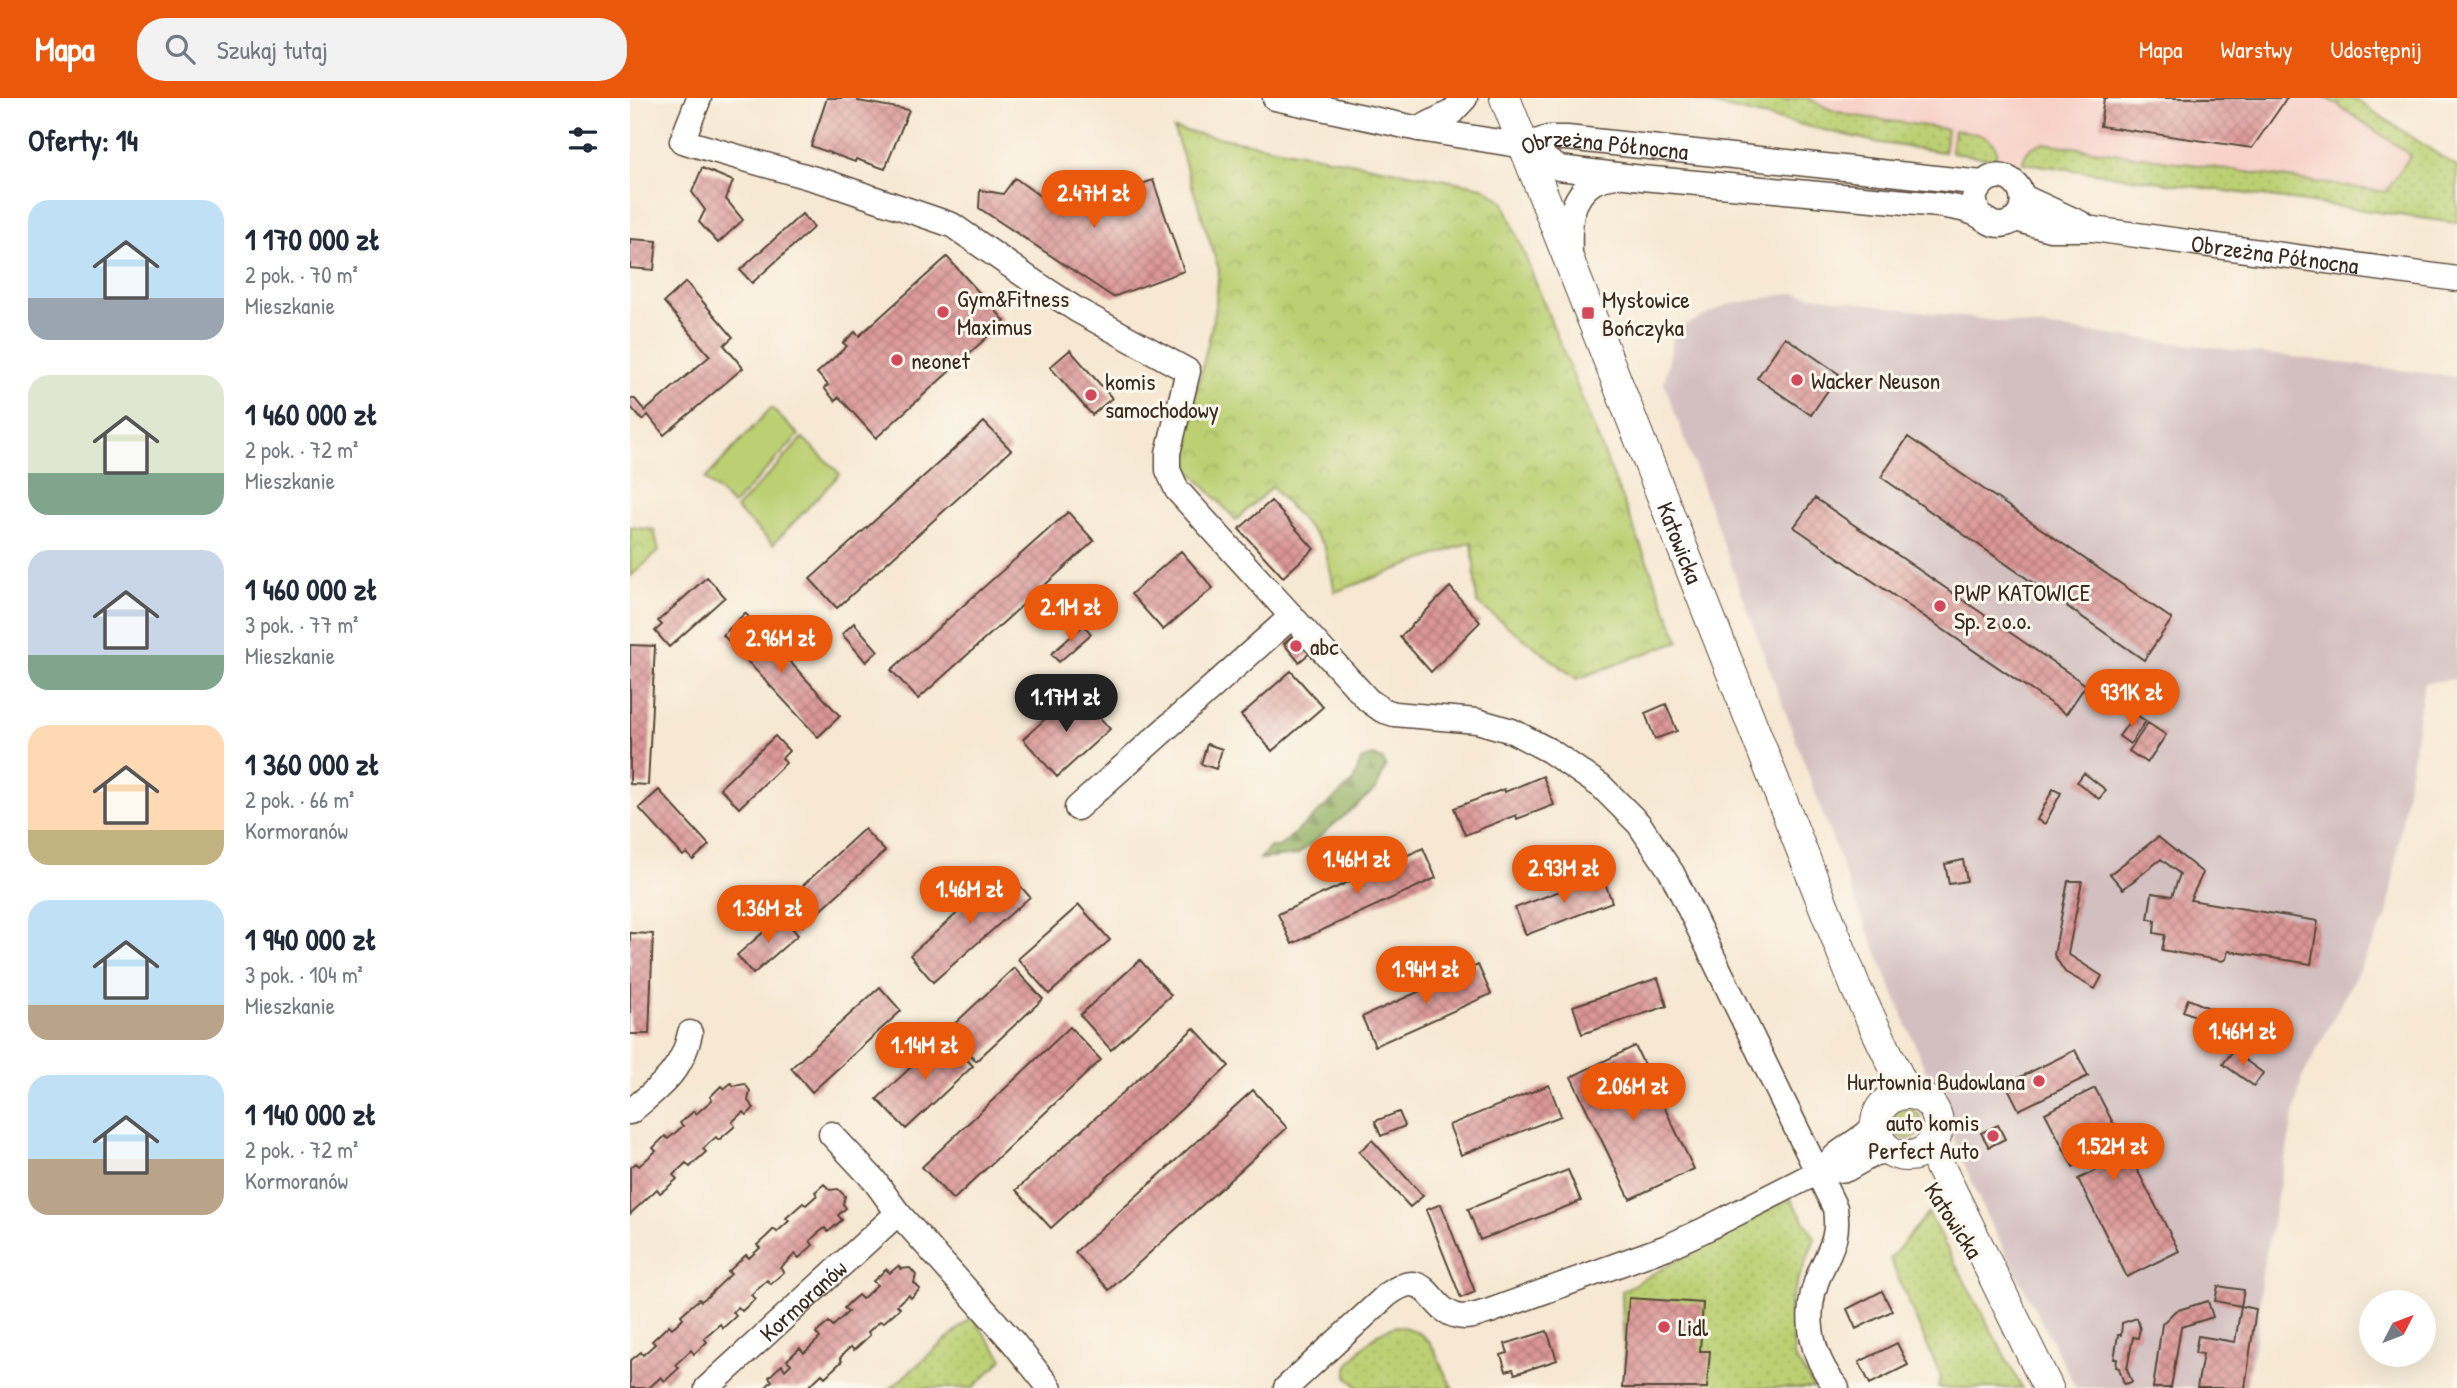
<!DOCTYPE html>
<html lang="pl">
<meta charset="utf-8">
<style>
:root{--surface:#fff;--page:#f2f2f3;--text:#1f2937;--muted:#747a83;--accent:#ea580c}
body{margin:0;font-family:"Patrick Hand",sans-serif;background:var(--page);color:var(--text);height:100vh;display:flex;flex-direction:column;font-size:26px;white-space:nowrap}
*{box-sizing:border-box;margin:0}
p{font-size:23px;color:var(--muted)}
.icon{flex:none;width:38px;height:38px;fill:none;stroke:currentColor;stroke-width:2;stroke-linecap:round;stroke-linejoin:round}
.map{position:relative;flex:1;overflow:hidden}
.drawer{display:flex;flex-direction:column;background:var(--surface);width:630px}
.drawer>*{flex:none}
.needle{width:46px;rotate:48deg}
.fabs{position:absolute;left:1729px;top:1192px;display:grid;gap:14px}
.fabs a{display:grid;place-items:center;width:77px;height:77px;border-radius:50%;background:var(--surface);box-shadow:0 7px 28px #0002;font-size:35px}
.price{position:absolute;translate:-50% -60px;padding:0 16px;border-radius:24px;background:var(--accent);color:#fff;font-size:23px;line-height:46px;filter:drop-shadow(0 2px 4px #0008)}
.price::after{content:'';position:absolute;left:50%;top:42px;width:21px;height:16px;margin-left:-10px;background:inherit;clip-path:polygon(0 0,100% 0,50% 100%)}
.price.selected{background:#222;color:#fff}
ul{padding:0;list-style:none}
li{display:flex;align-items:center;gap:21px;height:175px;padding:0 28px}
li span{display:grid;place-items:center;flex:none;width:196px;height:140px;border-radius:21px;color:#555}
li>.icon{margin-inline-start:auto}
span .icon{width:84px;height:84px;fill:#fffc;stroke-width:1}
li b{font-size:30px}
h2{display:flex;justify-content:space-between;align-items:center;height:84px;padding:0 28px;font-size:30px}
header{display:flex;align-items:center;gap:42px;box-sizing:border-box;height:98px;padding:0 35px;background:var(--accent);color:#fff}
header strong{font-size:33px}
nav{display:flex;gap:38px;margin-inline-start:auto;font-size:24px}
.search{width:490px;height:63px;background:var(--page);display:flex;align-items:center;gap:18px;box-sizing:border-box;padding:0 24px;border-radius:28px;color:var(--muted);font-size:26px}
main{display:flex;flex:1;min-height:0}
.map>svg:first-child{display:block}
</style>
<header>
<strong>Mapa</strong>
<div class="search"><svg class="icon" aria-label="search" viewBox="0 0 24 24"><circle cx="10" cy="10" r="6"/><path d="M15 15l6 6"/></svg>Szukaj tutaj</div>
<nav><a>Mapa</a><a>Warstwy</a><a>Udostępnij</a></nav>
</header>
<main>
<section class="drawer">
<h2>Oferty: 14<svg class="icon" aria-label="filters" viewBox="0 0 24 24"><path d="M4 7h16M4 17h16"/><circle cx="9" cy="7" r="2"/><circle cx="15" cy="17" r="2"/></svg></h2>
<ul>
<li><span style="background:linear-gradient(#bfe0f5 70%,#9aa5b1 0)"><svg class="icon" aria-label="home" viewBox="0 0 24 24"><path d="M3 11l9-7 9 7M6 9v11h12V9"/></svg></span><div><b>1 170 000 zł</b><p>2 pok. · 70 m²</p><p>Mieszkanie</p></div></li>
<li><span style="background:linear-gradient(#dfe7d0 70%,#7fa58c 0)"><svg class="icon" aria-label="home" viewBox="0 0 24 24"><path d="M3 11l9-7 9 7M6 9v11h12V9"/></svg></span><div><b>1 460 000 zł</b><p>2 pok. · 72 m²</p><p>Mieszkanie</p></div></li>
<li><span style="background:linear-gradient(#c9d6e8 75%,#7fa58c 0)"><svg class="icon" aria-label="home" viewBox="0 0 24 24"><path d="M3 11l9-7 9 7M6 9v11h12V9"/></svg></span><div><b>1 460 000 zł</b><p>3 pok. · 77 m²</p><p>Mieszkanie</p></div></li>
<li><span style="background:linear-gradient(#ffd9b3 75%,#c2b280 0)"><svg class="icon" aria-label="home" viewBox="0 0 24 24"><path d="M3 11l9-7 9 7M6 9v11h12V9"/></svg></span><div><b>1 360 000 zł</b><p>2 pok. · 66 m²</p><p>Kormoranów</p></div></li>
<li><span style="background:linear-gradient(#bfe0f5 75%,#b9a48a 0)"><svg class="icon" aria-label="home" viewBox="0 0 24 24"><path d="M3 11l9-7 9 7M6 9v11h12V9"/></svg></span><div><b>1 940 000 zł</b><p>3 pok. · 104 m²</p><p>Mieszkanie</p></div></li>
<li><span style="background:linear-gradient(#bfe0f5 60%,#b9a48a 0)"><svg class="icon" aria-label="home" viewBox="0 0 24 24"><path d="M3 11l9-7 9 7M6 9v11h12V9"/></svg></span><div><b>1 140 000 zł</b><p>2 pok. · 72 m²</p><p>Kormoranów</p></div></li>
</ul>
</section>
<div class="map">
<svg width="1827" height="1290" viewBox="0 0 1827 1290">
<defs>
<pattern id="grass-dots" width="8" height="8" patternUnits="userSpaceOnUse" patternTransform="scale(1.75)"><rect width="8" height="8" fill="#bcd073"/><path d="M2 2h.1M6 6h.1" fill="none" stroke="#a2b363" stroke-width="1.8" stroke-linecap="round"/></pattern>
<pattern id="forest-firs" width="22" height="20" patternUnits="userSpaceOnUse" patternTransform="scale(1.75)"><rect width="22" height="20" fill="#95b265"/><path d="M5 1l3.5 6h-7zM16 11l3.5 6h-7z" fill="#7b9153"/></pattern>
<pattern id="park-crowns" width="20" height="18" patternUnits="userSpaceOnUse" patternTransform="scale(1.75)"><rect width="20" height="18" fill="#bcd073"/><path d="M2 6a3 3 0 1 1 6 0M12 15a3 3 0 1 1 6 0" fill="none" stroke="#a2b363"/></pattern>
<pattern id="building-cross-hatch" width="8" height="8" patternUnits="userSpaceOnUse" patternTransform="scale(1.75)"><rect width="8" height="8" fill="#db9796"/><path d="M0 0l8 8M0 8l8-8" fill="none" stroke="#b37b7a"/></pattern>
</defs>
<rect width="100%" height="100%" fill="#fbf7ec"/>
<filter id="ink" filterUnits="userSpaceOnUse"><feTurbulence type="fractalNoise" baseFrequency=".0143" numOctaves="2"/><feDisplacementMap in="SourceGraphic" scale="14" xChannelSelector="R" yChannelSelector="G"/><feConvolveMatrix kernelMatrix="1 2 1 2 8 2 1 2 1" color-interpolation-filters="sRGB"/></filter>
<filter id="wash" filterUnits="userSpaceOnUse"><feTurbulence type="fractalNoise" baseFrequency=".00686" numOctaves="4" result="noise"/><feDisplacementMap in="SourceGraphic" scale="28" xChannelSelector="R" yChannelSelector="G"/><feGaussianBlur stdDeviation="1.57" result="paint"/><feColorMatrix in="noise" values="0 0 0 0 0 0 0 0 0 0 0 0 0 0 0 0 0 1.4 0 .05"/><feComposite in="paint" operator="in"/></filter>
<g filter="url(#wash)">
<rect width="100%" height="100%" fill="#f6e8d2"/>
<path fill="#f7d1c8" d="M1055,0H1723L1827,69V125L1250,45Z"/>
<path fill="#d2bfc0" d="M1163,195L1316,217L1827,279V581L1794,585L1757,818L1671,982L1632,1174L1627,1235L1616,1290H1446L1354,1113L1224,800L1034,285L1045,232L1097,207Z"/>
<path fill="url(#grass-dots)" stroke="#7c7d48" stroke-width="2" d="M1055,0H1154L1158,3L1160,0H1178L1199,11L1219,17L1317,31L1314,54L1250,45Z
M1696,0H1723L1827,69V125L1393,65C1395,53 1402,47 1414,45L1756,94L1781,57L1709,8V5L1706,6Z
M1324,32C1341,35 1373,36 1365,61L1321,55Z
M1262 1026a15 15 0 1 1 30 0a15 15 0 1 1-30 0Z
M1160,1100L1185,1140L1160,1203L1164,1258L1184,1290H995L992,1193Z
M1298,1115L1392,1290H1308L1311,1279L1260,1161Z
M342,1219L373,1261L343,1290H261Z
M767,1228C810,1235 802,1259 823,1290H728L717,1278V1269C729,1252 746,1232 767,1228Z"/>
<path fill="url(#forest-firs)" stroke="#686e42" stroke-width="2" d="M743,658L753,662L756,668L746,691L681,746L667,757L630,761L640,749H649L723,684L731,662Z"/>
<path fill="url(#park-crowns)" stroke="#7c7d48" stroke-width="2" d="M544,31L853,89L873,103L1049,543L947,581L847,505L842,444L705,494L694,447L642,389L606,422L551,363L585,214L589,172Z
M0,429L24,432L29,453L0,479Z"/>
<path fill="#bcd073" stroke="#7c7d48" stroke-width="2" d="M141,310L169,337L103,407L75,381Z
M173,340L210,376L143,446L106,411Z"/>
<g id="blocks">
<path fill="url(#building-cross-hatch)" d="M197,0H229L228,3L279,12L255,71L226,61L225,64L181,48Z
M1474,0H1657L1622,50L1470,28Z
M72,70L103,83L96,101L113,122L88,145L69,124L75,112L62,94Z
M385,80L410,98L446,83L450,92L471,83L483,87L498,82L509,87L523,82L554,173L483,199L349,110L350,92L373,96Z
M172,116L184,129L122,185L110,172Z
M0,141L27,143L24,172L0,170Z
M317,159L375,223L246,340L209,299L205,303L194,290L198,287L187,275L217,248L213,245L225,234L229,238Z
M56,184L103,239L94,247L113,270L34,337L18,317L12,322L0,308V301H5L15,313L80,258L34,204Z
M1155,239L1209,276L1181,317L1127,280Z
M440,252L482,300L462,317L420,269Z
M354,324L381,352L207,510L180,481Z
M1278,339L1542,521L1514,562L1251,379Z
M1185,400L1456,587L1436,616L1164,429Z
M641,403L684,451L653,479L609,431Z
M438,414L464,443L288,601L261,572Z
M551,453L583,490L533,532L501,496Z
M77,479L95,499L39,549L25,533L32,527L28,523Z
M820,489L850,524L801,574L770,539Z
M115,515L210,618L188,639L93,537Z
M224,525L248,553L236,564L212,536Z
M454,527L461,536L429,564L421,556Z
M664,537L680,555L669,564L654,546Z
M0,547L25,548L18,687L0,686Z
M661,573L693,609L642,653L611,617Z
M446,593L480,631L427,679L393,641Z
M1036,606L1047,633L1025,641L1015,615Z
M1505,616L1516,623L1500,646L1489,638Z
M1518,625L1536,637L1517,665L1499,653Z
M145,638L159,653L152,660L156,665L109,710L90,690Z
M577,646L592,651L586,671L571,666Z
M1454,675L1476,692L1469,701L1447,684Z
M913,678L924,707L887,721L886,717L835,737L824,710L874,691L875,694Z
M1423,691L1431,695L1415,726L1407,722Z
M29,692L79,747L63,762L57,755L53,758L9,710Z
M234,731L255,753L173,828L153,806Z
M1528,739L1573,775L1560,802L1688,823L1681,866L1598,853L1596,861L1592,863L1532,852L1535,837L1524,835L1525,822L1518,821L1522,795L1542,798L1550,776L1531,761L1493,791L1480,776Z
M793,750L806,780L662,846L648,816Z
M1333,762L1337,783L1319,786L1315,766Z
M376,772L400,799L303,884L280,857Z
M972,777L982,804L896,837L885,810Z
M1438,783H1452L1438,856L1472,878L1465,891L1435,874L1424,857Z
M449,807L480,842L419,896L388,861Z
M152,818L168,837L123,876L107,857Z
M0,835L23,836L19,936H0Z
M510,862L541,897L481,952L450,917Z
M848,867L861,896L745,948L732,919Z
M384,870L413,901L346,963L319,931Z
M1028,880L1037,908L952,936L943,908Z
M250,889L271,913L182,994L161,970Z
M1558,901L1594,916L1589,928L1553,913Z
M440,929L471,962L323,1102L292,1069Z
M564,930L599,968L421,1130L386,1092Z
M314,938L343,968L276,1031L247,1001Z
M1005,948L1064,1071L1000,1101L941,979Z
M1445,952L1458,978L1389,1012L1376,986Z
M1603,953L1633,975L1624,988L1593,966Z
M101,985L104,988L115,986L120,993L118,1003L124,1010L117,1017L113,1014L102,1024L105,1028L89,1042L86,1039L77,1047L73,1051L76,1054L66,1063L60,1069L56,1065L43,1077L47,1081L38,1089L30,1095L27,1091L0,1116V1070L6,1065L9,1068L26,1053L23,1050L35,1038L38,1041L53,1028L50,1025L64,1013L66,1016L82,1002L80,999L91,988L94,991Z
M919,987L931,1018L831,1057L819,1027Z
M1465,990L1549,1153L1497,1179L1448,1081L1469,1071L1463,1059L1443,1069L1415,1015Z
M623,992L657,1030L479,1192L445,1154Z
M769,1014L775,1028L751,1038L745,1023Z
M1368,1027L1375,1041L1359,1049L1351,1035Z
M742,1042L793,1098L780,1109L729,1054Z
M938,1072L951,1103L850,1142L838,1111Z
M194,1086L200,1092L208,1091L215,1098L213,1106L216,1110L208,1117L212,1122L198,1134L195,1130L187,1136L180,1143L183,1147L169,1160L165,1156L158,1163L150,1170L154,1174L141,1186L137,1182L129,1189L121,1197L125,1201L112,1213L108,1209L103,1214L106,1218L93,1230L90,1226L74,1240L77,1244L64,1256L61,1252L46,1266L49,1270L35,1283L31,1279L19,1290H0V1263L11,1254L13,1257L25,1246L22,1243L39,1227L42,1230L48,1225L53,1220L51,1217L69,1201L71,1203L77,1199L101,1176L98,1174L116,1157L119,1160L130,1150L127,1147L136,1139L144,1131L147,1134L159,1123L156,1120L165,1112L173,1105L176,1107L187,1097L185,1094Z
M811,1106L845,1194L831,1200L796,1112Z
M268,1168L271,1171L280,1170L286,1177L284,1185L290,1191L281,1200L279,1197L272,1202L267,1207L270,1210L253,1225L250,1223L238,1234L240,1237L224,1252L221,1249L215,1254L210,1260L212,1263L195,1279L192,1276L177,1290H135L142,1283L139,1279L145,1273L152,1267L155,1272L161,1266L157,1262L170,1250L174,1255L190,1240L186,1235L192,1230L199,1224L203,1228L218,1214L214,1210L221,1203L228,1197L232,1201L247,1187L243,1183L250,1177L256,1171L260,1175Z
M1588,1188L1614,1192L1611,1208L1585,1203Z
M1252,1193L1262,1213L1226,1231L1217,1211Z
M999,1200L1073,1205L1070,1253H1080L1077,1290H992Z
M1578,1203L1583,1219L1551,1229L1541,1290H1523L1532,1226L1545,1213Z
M1611,1208L1626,1211L1615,1290H1567L1573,1256L1565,1255L1568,1238L1605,1244Z
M1507,1220L1510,1230L1508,1240L1503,1239L1497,1271L1502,1284L1494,1286L1489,1270L1486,1269L1487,1261H1484L1488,1237H1491L1492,1225Z
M917,1233L927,1262L885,1276L883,1271L876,1273L871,1257L878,1255L875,1246Z
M1267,1245L1278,1267L1240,1286L1229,1264Z"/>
</g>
</g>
<g filter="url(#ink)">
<use href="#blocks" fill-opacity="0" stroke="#574639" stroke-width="2"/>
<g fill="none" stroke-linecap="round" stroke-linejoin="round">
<defs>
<g id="minor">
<path d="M69,0L52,43L199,85L322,127L401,182L447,212L558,273L538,355V372L547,392L738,602L752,612L764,616L847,623L882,633L920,653L971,688L1009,726L1042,775L1205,1110C1209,1139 1202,1147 1191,1172C1172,1213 1179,1256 1207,1290"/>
<path d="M645,0L789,31L894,48L929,70L1012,80L1309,107C1321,109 1335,110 1346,116C1357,121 1362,130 1376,126C1398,120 1398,89 1377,80C1361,74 1349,86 1344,100L1348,116"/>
<path d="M789,31L822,14L835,0"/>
<path id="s1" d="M894,48L918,40H937L1352,85"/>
<path d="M1393,99L1452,126"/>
<path id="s2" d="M1386,121L1420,131H1463L1827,181"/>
<path d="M940,156C939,130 938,100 964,84C970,81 979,79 986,78"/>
<path d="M447,710L662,518"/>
<path d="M0,1014C28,990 53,973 60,935"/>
<path d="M201,1036L244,1082L268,1115L383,1244L420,1290"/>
<path d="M1188,1074L1217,1071L1245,1055L1259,1053"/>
<path id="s3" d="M77,1290L268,1115"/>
<path d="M656,1290L757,1197C799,1166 796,1210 827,1218C838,1221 849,1216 860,1213L1037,1149L1072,1133L1188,1074L1209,1055L1236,1036L1246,1026"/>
</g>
<g id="major">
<path id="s4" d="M875,0L1226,890L1277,996"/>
<circle cx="1277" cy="1027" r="31"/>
<path d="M1302,1046L1310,1069L1418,1290"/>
</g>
</defs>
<use href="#minor" stroke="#574639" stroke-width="27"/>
<use href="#major" stroke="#574639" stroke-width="32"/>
<use href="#minor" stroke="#fff" stroke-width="24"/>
<use href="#major" stroke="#fff" stroke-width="30"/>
</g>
</g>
<g fill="#d1495b" stroke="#fbf7ec" stroke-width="2.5">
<circle cx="313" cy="214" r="7"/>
<rect x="951" y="208" width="14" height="14" rx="3.5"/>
<circle cx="267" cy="262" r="7"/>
<circle cx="1167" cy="282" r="7"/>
<circle cx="461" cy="297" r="7"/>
<circle cx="1310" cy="508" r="7"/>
<circle cx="666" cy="548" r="7"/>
<circle cx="1409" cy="983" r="7"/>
<circle cx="1363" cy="1038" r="7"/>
<circle cx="1034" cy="1229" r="7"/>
</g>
<g text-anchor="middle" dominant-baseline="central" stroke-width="6" stroke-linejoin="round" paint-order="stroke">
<g font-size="24" fill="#3b2a1e" stroke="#fbf7ec">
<text stroke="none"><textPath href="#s1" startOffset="82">Obrzeżna Północna</textPath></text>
<text stroke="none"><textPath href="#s2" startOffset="262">Obrzeżna Północna</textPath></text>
<text stroke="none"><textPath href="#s4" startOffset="478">Katowicka</textPath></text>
<text transform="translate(1324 1122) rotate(57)">Katowicka</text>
<text stroke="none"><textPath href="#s3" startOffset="130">Kormoranów</textPath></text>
</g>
<g font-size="24" fill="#3b2a1e" stroke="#fbf7ec" text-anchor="start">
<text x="327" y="200">Gym&amp;Fitness<tspan x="327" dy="28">Maximus</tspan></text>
<text x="972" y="201">Mysłowice<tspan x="972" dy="28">Bończyka</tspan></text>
<text x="281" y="262">neonet</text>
<text x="1181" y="282">Wacker Neuson</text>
<text x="475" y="283">komis<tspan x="475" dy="28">samochodowy</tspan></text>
<text x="1324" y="494">PWP KATOWICE<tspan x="1324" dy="28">Sp. z o.o.</tspan></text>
<text x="680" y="548">abc</text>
<text x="1395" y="983" text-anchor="end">Hurtownia Budowlana</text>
<text x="1349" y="1024" text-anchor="end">auto komis<tspan x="1349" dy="28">Perfect Auto</tspan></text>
<text x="1048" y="1229">Lidl</text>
</g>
</g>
</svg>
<div class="fabs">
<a><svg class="needle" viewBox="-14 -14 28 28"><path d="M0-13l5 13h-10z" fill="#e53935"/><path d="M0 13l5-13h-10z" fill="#747a83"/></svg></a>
</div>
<b class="price" style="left:464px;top:132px">2.47M zł</b>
<b class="price" style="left:441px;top:546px">2.1M zł</b>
<b class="price" style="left:151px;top:577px">2.96M zł</b>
<b class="price" style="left:1502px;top:631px">931K zł</b>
<b class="price selected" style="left:436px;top:636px">1.17M zł</b>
<b class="price" style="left:727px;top:798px">1.46M zł</b>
<b class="price" style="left:934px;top:807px">2.93M zł</b>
<b class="price" style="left:340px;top:828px">1.46M zł</b>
<b class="price" style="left:138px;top:847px">1.36M zł</b>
<b class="price" style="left:796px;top:908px">1.94M zł</b>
<b class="price" style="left:1613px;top:970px">1.46M zł</b>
<b class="price" style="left:295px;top:984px">1.14M zł</b>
<b class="price" style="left:1003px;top:1025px">2.06M zł</b>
<b class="price" style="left:1483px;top:1085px">1.52M zł</b>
</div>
</main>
